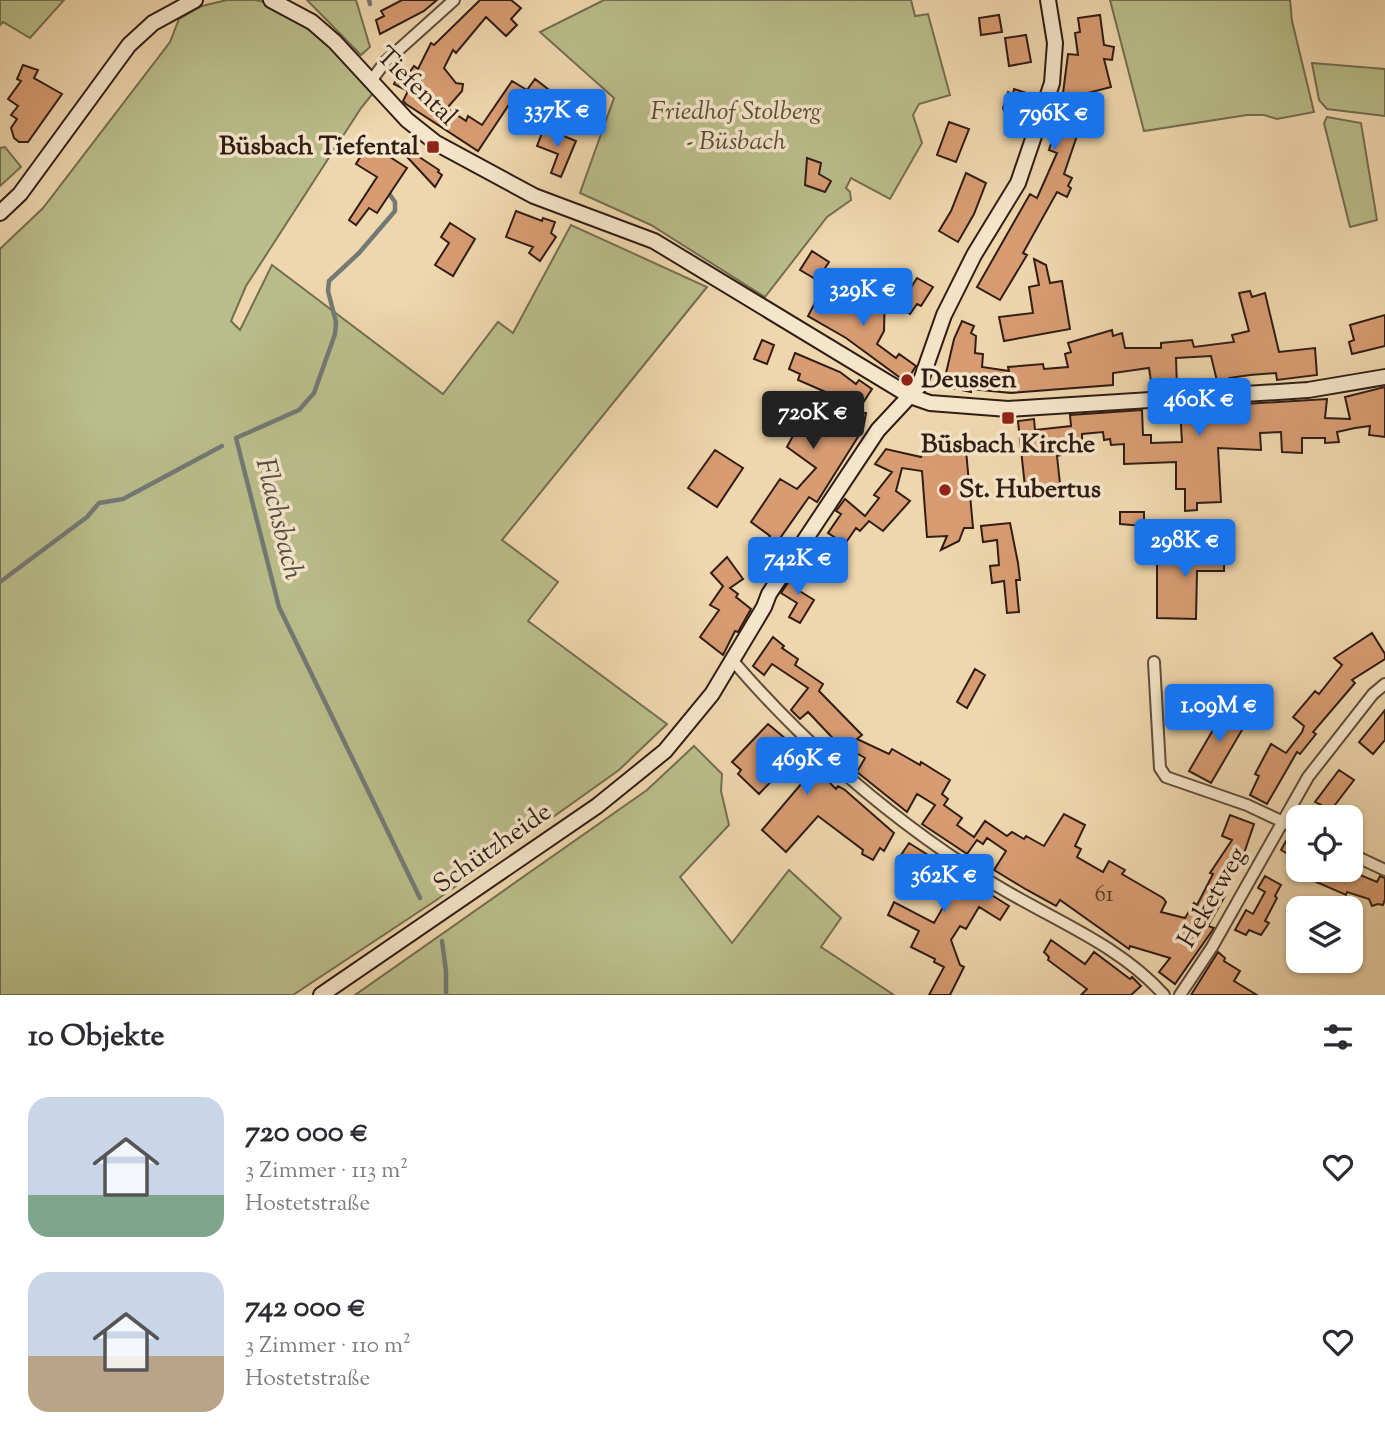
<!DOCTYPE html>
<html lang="de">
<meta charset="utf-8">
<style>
:root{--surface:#fff;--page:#f7f7f7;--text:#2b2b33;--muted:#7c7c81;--accent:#1a73e8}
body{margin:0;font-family:"Sorts Mill Goudy",serif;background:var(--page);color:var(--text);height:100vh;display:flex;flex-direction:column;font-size:26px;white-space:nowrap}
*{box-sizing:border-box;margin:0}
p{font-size:23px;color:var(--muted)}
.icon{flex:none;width:38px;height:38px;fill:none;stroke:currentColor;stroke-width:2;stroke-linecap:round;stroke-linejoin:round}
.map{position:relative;height:995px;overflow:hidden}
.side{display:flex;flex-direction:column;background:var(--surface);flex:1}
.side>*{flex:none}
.buttons{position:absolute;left:1286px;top:805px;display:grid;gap:14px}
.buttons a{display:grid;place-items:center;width:77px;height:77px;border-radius:14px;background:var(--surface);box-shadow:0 2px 5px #0004;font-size:35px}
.price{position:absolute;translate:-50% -60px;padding:0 16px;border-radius:7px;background:var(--accent);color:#fff;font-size:23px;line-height:46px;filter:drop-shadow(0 2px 4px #0008)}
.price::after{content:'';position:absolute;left:50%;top:42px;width:21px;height:16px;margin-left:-10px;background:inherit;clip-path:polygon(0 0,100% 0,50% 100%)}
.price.current{background:#222;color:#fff}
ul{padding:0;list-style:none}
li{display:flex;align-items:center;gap:21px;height:175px;padding:0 28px}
li span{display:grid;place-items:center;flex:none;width:196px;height:140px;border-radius:21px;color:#555}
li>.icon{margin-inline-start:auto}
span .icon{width:84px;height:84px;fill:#fffc;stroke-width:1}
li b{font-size:30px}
h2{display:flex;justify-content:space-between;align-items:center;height:84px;padding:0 28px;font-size:30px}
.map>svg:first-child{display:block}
</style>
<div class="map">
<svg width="1385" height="995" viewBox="0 0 1385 995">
<rect width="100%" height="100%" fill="#efd7ad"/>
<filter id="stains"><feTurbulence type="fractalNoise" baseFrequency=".00286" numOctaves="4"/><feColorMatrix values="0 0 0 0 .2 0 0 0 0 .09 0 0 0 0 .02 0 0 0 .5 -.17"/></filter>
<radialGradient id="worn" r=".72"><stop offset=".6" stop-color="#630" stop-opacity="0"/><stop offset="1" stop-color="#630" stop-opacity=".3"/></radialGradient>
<path fill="#b9be8a" stroke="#746e50" stroke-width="2" d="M0,0H64L30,38L3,22L0,25Z
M227,0C236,0 246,0 255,0C301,6 343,60 374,92L361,108L246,286L231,321L240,330L272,265L443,394L498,322L513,333L571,225L707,287L502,540L558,582L528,621L667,724L619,770L435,901L293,995H0V249L43,208L170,42L179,19L202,6Z
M307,0H356L370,47L361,55Z
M604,0H911L915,16L928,14L950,95L919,104L913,115L922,143L890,199L851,178L846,188L850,192L851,200L827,217L765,297L651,225L580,193L614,98L540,32Z
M1110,0H1290L1292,21L1314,112L1277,119L1264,115H1247L1144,131Z
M1312,63L1385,69V116L1327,109L1319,100Z
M1327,117L1361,123L1377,220L1350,227L1324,123Z
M5,147L21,167L0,186V148Z
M694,746L722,774L721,791L729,825L680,877L732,943L789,870L841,918L821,947L894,995H355L647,790Z"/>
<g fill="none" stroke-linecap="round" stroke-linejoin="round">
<path stroke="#737975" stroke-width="4.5" d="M369,0L370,4
M390,195L395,202V211L359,253L329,281L328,291L336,322L335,334L314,393L299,410L236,438L279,607L420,898
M0,582L87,517L99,503L123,499L222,446
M442,941L446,971V995"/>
</g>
<path fill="#d89c72" stroke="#301d15" stroke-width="2" d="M402,0H437L424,11L380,34L376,20L384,16L381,11Z
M480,0H511L521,8L511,19L517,25L506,36L486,17L456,53L453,50L444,68L456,83L463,84L462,91L447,108L466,121L468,116L482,125L512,81L527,90L535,79L553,93L538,114L531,109L528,112L512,100L478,151L406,104L403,101L408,91L394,84L399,73H409L414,66L418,69L431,43L434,45Z
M999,15L1002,32L981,35L979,18Z
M1100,15L1104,45L1114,47L1112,60L1104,59L1111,87L1084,94L1082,121L1064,174L1072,178L1068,186L1071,188L1067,197L1057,192L1023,253L1027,255L1000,300L977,287L1030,194L1037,198L1057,153L1049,150L1065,102L1062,101L1068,54L1078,55L1075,33L1080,32L1078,18Z
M1026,35L1031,62L1009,66L1005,38Z
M23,65L38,70L34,78L62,94L28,142H19L14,138L11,128L17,119L11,115L18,106L8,99L21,81L17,79Z
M1014,89L1026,93L1016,124L1008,121L1003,108L1008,92L1013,94Z
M949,122L969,129L956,162L937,155Z
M544,128L576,141L561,177L551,173L558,154L537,146Z
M359,137L407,168L377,213L369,208L356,225L349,220L377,177L356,164L362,154L352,147Z
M398,143L439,170L438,172L442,175L435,187L396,145Z
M807,158L821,163L819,174L831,181L825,192L805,185Z
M966,173L986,183L974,214L958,242L939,231L951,211Z
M516,211L542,221L543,218L555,222L551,233L556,237L540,261L529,253L533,247L506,237Z
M450,223L475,239L453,276L435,265L449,243L441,237Z
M812,251L829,262L817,280L800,270Z
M1034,259L1046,265L1050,283L1062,281L1070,329L1004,341L999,317L1033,313L1029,287L1039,285Z
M917,278L933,287L921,306L917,304L910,314L895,305L901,294L905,297Z
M868,279H879V292H885L884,331L877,344L896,358L899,354L916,366L906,382L846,338L808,316L818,297L844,312L851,300L868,308Z
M1250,291L1252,297L1265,293L1279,352L1315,348L1317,375L1277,380L1276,373L1250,375L1229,378L1230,385H1218L1211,356L1176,358L1177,387L1152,388L1149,368L1113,373V385L1011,393L971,389V392L943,386L954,339L962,321L974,326L971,333L976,336L975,353L983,354L982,367L1009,371L1008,367L1043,364L1044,369L1068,367L1065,354L1071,352L1068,343L1112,330L1113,336L1122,333L1125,348H1161V343L1192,340L1194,347L1234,342L1232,335L1249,331L1239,293Z
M1385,315V346L1352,354L1349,342L1354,340L1350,325Z
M762,340L774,345L767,364L754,359Z
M795,353L840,372L856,384L859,380L872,389L857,412L866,413L863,429L817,502L809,497L769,554L780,561L769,577L751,567L770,536L751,522L780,479L797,489L816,468L787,447L802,419L811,424L828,393L798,380L800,374L789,369Z
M1385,387V437L1369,435L1370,426L1355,428L1337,432L1339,442L1325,443V438H1302V453L1282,452L1281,432L1260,433L1261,450L1218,448L1221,502L1197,503V510L1185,511V489H1176V462L1124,464V444L1111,445L1110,439L1104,440L1103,432L1082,434V446L1060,447L1061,455L1057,456L1060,484L1025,487L1018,421L1034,419L1035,430L1071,426L1070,415L1142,410L1143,435H1151V443L1182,442L1180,408L1327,399L1325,418L1350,419L1345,397Z
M950,436L953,448L966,450L973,528H964L959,541L941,550L947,536L927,537L922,471L902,468L896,491L910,501L883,531L869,521L860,531L856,528L845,544L828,533L841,514L836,511L845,499L865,516L879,498L874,495L892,472L875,464L886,449L921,457L924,450L935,449L936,437Z
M715,450L743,468L717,507L688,488Z
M1120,512H1144V526L1120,524Z
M1010,523L1018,563L1020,580H1016L1019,612L1007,613L1004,581L992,583L990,566L999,565L997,540L983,542L981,526Z
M1206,535H1224V571H1197L1196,619L1157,618V554L1207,555Z
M727,557L743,579L730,588L738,594L736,597L751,609L738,632L735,631L723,655L700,637L719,610L710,605L723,586L711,573Z
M796,571L805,577L798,590L814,600L800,623L789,617L797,603L781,593Z
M1372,633L1385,654V659L1352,680L1355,683L1313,732L1316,734L1300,754L1297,752L1267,804L1250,795L1259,776L1255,774L1271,744L1286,753L1302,732L1304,726L1293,717L1315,691L1319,694L1342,665L1334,658Z
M773,637L784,646L782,648L798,659L795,665L823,684L819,691L862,735L857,739L889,754L892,749L920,765L921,762L950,780L942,794L948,799L944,805L962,818L957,825L974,837L985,821L1007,836L1012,832L1024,839L1026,836L1044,846L1064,814L1085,825L1075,846L1081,849L1077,857L1103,872L1109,861L1125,870L1122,874L1163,898L1166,902L1161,912L1185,918L1194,903L1197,905L1213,874L1210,873L1232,840L1222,836L1230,815L1254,824L1241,862L1221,894L1225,896L1208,926L1214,928L1175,984L1159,972L1170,958L1130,946L1129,949L1060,900L1056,906L1027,890L994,870L1006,851L987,838L983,844L977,840L967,854L922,824L935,805L917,794L907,812L857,772L865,758L846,747L843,749L808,712L800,719L791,710L808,688L772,664L764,675L753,666Z
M975,669L985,675L967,708L957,702Z
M1227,706L1249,718L1211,783L1189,771Z
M1385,710V740L1373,754L1359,742Z
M768,724L811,760L809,762L836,789L838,786L845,790L894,833L884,851L880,848L873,860L862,854L863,850L818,816L786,852L762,830L802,783L786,766L759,794L738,774L741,770L732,762Z
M1339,770L1354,780L1331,810L1315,802Z
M1290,834L1298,837V847L1293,857L1281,850Z
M909,843L1009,906L1000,920L979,907L966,929L960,926L951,940L960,965L964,967L950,995H929L944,967L934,962L935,959L911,947L919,931L888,915L894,902L934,923L949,897L897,861Z
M1289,870H1356L1355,873L1377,882L1380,876L1385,878V899L1383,905L1378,904L1372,906L1369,899L1347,892L1346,895Z
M1265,876L1281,885L1275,896L1277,898L1265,921L1269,923L1261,935L1249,930L1246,935L1235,930L1246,910L1253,914L1265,892L1258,888Z
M1051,940L1085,964L1094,952L1130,979L1132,977L1141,986L1131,995H1081L1087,989L1048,960L1049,957L1044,952Z
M1218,952L1225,958L1224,961L1240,971L1234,981L1257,995H1191Z"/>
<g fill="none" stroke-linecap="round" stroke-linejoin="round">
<defs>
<path id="street" d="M371,81L385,62L454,0
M733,661C807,747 891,819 986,879C1045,917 1117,942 1164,995
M1154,662L1160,768L1166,777L1247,805L1298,829
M1351,854L1385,870
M1180,995L1212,947L1308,777L1373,694L1385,684"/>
<path id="secondary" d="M271,0L312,22L335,42L407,120L436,143L534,196L654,241L910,396L930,403L1008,409L1308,390L1385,377
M0,213L20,194L129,45L153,23L195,0
M321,995L597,806L665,751L712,694L764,607L769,594L878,430L919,386L944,315L974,255L1018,183L1052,83L1055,43L1048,0"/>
</defs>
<use href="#street" stroke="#604c3b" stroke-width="14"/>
<use href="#secondary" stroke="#301d15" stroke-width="18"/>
<use href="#street" stroke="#f5e5ca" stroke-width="10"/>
<use href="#secondary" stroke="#f5e5ca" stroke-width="14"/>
</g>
<g fill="#8f2418" stroke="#f5e5ca" stroke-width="2.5">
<rect x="426" y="140" width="14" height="14" rx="3.5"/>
<circle cx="907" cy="380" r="7"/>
<rect x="1001" y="411" width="14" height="14" rx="3.5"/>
<circle cx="945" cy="490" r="7"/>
</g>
<g text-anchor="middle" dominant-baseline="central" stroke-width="7" stroke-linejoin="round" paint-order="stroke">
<g font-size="23" fill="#5a3d2c">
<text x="1104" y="895">61</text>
</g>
<g font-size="26" fill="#301d15" stroke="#f5e5ca">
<text transform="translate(416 87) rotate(44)">Tiefental</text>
<text transform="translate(493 849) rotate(-35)">Schützheide</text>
<text transform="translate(1213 898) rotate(-60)">Heketweg</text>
</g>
<g font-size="26" font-style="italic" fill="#594d38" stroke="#f5e5ca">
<text x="736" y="112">Friedhof Stolberg<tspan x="736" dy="30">- Büsbach</tspan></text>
</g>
<g font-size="26" font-weight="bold" fill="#301d15" stroke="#f5e5ca" text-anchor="start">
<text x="419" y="147" text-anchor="end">Büsbach Tiefental</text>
<text x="921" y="380">Deussen</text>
<text x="1008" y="445" text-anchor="middle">Büsbach Kirche</text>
<text x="959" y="490">St. Hubertus</text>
</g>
<g font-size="28" font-style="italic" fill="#514b45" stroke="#f5e5ca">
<text transform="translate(278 519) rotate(76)">Flachsbach</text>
</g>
</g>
<rect width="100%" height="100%" filter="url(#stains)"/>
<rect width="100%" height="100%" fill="url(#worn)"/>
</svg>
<div class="buttons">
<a><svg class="icon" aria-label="locate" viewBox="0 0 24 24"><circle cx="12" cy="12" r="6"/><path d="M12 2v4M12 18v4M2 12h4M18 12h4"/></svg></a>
<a><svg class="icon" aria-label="layers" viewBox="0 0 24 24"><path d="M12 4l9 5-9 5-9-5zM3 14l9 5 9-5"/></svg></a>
</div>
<b class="price" style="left:557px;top:149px">337K €</b>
<b class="price" style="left:1054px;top:152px">796K €</b>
<b class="price" style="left:863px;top:328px">329K €</b>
<b class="price" style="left:1199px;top:438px">460K €</b>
<b class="price current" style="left:813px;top:451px">720K €</b>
<b class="price" style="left:1185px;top:579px">298K €</b>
<b class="price" style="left:798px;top:597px">742K €</b>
<b class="price" style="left:1219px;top:744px">1.09M €</b>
<b class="price" style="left:807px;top:797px">469K €</b>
<b class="price" style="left:944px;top:914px">362K €</b>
</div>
<section class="side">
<h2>10 Objekte<svg class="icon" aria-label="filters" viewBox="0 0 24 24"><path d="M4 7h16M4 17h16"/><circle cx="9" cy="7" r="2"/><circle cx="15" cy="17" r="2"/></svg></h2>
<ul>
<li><span style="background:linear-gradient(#c9d6e8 70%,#7fa58c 0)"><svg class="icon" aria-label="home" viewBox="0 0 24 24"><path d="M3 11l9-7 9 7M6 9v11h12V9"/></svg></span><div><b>720 000 €</b><p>3 Zimmer · 113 m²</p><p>Hostetstraße</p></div><svg class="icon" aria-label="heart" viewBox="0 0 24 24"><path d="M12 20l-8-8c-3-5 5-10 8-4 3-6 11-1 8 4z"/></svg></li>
<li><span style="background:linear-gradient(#c9d6e8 60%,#b9a48a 0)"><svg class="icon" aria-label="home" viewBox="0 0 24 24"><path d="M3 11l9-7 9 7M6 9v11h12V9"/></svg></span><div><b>742 000 €</b><p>3 Zimmer · 110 m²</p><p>Hostetstraße</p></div><svg class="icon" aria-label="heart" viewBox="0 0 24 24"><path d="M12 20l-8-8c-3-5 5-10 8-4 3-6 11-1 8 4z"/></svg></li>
</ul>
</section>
